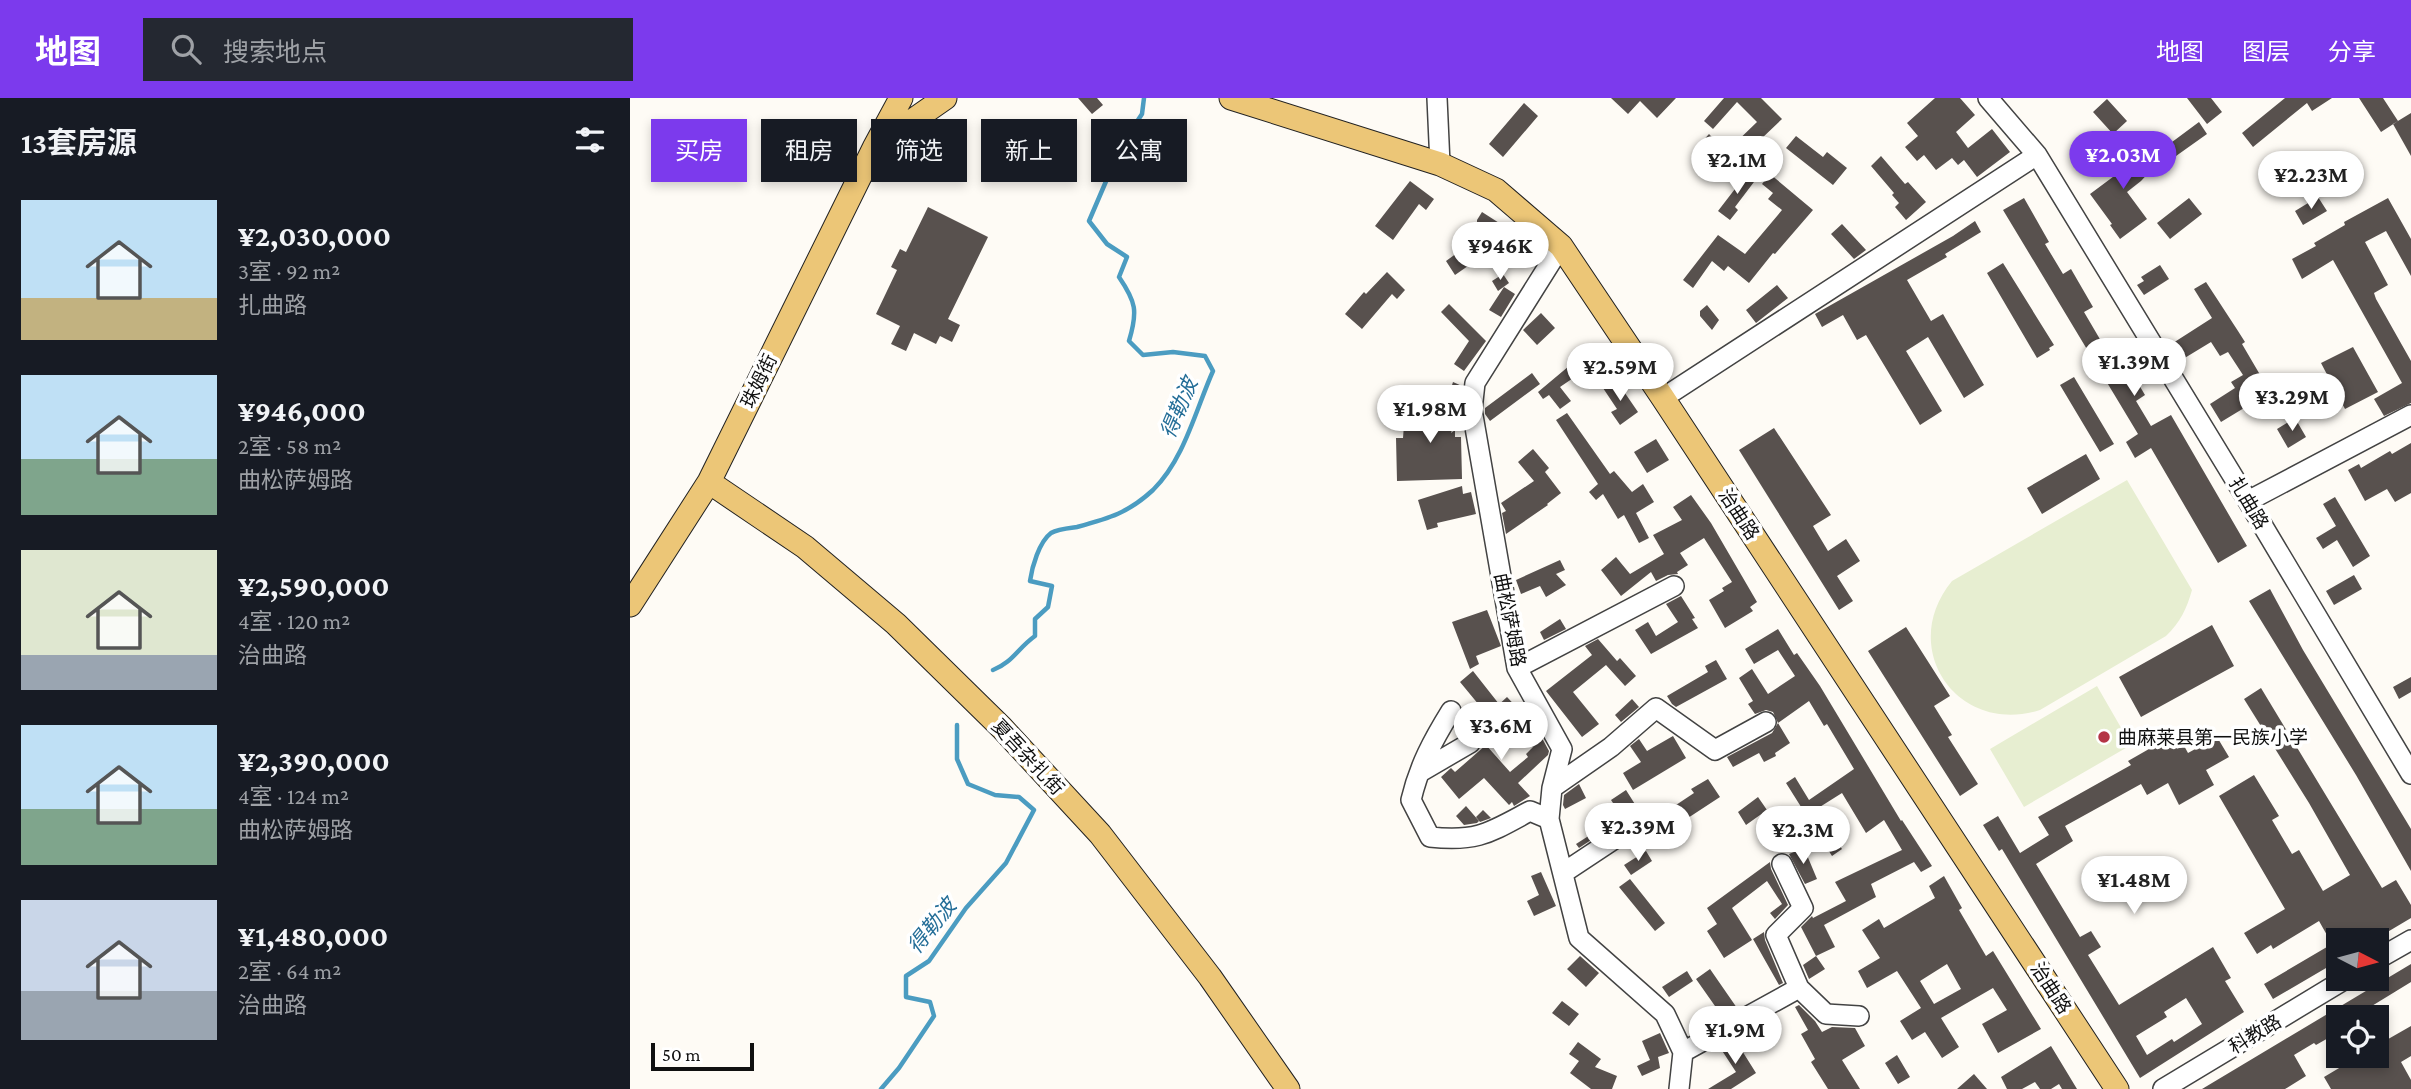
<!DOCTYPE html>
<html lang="zh">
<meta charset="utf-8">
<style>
:root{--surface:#171b24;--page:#242831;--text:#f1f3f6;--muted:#9ea1a6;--accent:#7c3aed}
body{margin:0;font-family:"Crimson Pro","Noto Sans SC",serif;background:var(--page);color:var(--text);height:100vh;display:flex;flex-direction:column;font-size:26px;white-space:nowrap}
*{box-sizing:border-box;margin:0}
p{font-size:23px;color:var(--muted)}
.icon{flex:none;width:38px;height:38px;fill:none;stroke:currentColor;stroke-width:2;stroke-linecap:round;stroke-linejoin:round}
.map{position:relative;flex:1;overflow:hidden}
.sheet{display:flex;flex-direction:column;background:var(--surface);width:630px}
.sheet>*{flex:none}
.hud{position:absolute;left:21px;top:21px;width:665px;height:63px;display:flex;gap:14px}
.needle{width:46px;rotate:96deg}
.buttons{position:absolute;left:1696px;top:830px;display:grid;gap:14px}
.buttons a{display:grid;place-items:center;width:63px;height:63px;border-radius:0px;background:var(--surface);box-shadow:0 4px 10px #0003;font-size:35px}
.scale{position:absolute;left:21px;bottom:18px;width:103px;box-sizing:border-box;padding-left:7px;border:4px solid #101010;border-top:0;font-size:19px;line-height:24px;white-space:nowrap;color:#101010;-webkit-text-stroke:5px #fff;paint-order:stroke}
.price{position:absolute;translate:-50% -60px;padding:0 16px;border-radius:24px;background:#fff;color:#222;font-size:23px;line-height:46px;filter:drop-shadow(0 2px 4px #0008)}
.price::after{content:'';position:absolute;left:50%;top:42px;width:21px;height:16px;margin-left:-10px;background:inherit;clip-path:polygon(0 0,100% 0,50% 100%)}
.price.selected{background:var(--accent);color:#fff}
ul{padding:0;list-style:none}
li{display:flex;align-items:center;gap:21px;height:175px;padding:0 21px}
li span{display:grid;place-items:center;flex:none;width:196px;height:140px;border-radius:0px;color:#555}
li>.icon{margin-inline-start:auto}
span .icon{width:84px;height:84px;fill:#fffc;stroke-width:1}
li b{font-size:30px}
h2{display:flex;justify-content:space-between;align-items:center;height:84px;padding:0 21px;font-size:30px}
.tag{padding:0 24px;border-radius:0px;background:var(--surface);box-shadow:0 4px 10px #0003;font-size:24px;line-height:63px}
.tag.selected{background:var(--accent);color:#fff}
header{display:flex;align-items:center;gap:42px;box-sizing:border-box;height:98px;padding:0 35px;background:var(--accent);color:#fff}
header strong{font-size:33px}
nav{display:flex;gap:38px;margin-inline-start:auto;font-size:24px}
.search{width:490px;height:63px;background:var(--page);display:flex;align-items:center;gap:18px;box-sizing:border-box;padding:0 24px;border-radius:0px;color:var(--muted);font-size:26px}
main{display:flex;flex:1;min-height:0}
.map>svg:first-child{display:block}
</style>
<header>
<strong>地图</strong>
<div class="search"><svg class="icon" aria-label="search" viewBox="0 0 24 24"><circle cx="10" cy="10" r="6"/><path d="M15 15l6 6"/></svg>搜索地点</div>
<nav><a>地图</a><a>图层</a><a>分享</a></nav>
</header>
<main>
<section class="sheet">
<h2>13套房源<svg class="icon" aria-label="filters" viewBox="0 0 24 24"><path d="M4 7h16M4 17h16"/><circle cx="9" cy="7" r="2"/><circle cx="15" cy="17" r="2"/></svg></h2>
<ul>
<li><span style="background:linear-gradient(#bfe0f5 70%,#c2b280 0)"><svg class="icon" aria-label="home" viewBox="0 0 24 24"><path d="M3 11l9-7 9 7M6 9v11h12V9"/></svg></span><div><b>¥2,030,000</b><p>3室 · 92 m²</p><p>扎曲路</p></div></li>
<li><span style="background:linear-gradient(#bfe0f5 60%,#7fa58c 0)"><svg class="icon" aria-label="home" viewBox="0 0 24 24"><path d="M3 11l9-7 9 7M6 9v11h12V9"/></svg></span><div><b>¥946,000</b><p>2室 · 58 m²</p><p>曲松萨姆路</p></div></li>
<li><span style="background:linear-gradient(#dfe7d0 75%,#9aa5b1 0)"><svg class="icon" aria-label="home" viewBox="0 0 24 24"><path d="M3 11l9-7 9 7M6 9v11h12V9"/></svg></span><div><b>¥2,590,000</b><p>4室 · 120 m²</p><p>治曲路</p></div></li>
<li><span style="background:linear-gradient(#bfe0f5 60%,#7fa58c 0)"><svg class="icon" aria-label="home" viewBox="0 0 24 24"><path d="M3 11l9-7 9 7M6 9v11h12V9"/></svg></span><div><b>¥2,390,000</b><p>4室 · 124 m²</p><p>曲松萨姆路</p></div></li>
<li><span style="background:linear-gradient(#c9d6e8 65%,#9aa5b1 0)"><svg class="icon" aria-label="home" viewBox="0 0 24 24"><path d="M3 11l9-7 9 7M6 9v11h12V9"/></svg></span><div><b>¥1,480,000</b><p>2室 · 64 m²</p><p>治曲路</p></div></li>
</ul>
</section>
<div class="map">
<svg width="1781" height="991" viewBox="0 0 1781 991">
<rect width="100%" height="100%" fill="#fefbf5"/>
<path fill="#e7eed1" d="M1497,382L1562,492C1557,510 1550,525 1536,538L1410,612C1327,638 1267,550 1322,483Z
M1467,588L1501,647L1394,709L1360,651Z"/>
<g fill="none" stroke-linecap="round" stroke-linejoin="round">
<path stroke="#4b9cc1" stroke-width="4.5" d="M363,572C382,565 388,550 405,538V521L418,509L422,488L400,483C402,469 409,444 421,435C428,431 440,430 447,429C480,420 498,415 523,392C554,362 566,311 583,273L575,258L543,254L513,257L499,243C508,213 506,204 489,179L497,159L477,146L459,123L492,46L512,16L514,0
M251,991L269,970L304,918L300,904L276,899V878L299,863L336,810L376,765L404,712L389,699L365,697L338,686L327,661V627"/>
</g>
<path fill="#58514e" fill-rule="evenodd" d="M448,0H467L473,7L462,16Z
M981,0H1046L1027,20L1010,3L998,16Z
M1094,0H1131L1152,21L1109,62L1099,51L1127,24L1107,4L1083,31L1074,23Z
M1305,0H1330L1345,17L1326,34L1338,50L1362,31L1380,54L1347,79L1334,62L1328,67L1322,60L1306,72L1294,57L1287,63L1275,49L1288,38L1277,25Z
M1557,0H1581L1592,14L1577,26Z
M1655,0H1702L1682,13L1677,5L1623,49L1612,35Z
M1729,0H1753L1768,23L1751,34Z
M1477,1L1497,23L1483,36L1463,14Z
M894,5L908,18L873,59L859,46Z
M1781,15V58L1763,26Z
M1569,24L1577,36L1546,58L1538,47Z
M1079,36L1099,57L1089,67L1069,47Z
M1166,38L1193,59L1197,54L1217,70L1203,87L1156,50Z
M1493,38L1523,70L1511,83L1497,94L1517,121L1490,141L1480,127L1482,126L1460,96L1499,67L1483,48Z
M1251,58L1275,86L1278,84L1296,104L1276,122L1265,109L1269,105L1262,97L1264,95L1241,68Z
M1118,74L1127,80L1105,109L1108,112L1100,122L1088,113Z
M1140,76L1183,112L1145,156L1143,155L1119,185L1098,168L1094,173L1082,163L1063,190L1053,182L1088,137L1115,156L1152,112L1138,101L1143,95L1132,86Z
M780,83L804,101L796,112L789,106L763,142L745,128Z
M1688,99L1697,113L1673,127L1665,113Z
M1394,100L1419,144L1415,146L1433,176L1441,171L1463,209L1454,214L1481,260L1490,255L1515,297L1506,303L1521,328L1541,317L1617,448L1588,465L1521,350L1505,360L1496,344L1508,336L1373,112Z
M1559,100L1572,116L1540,141L1527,125Z
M1758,100L1781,141V178L1756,133L1735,144L1758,187L1744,195L1746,201L1781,263V305L1754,318L1744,301L1772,285L1703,162L1672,181L1662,161L1686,148L1684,145L1715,127L1714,124Z
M298,109L358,139L318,221L330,227L322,244L310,238L306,246L284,235L276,253L261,246L270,228L246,216L267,172L261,169L270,151L276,154Z
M852,114L877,130L870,141L847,126V122Z
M1345,123L1351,134L1315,156L1317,159L1277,182L1301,223L1313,216L1354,287L1334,300L1298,239L1276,253L1312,313L1290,327L1236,237L1227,242L1213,217L1192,229L1185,216L1323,138Z
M1212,126L1236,152L1224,161L1201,136Z
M838,147L848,161L825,177L816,163Z
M1373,165L1424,247L1419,250L1420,252L1407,260L1357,175Z
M1530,167L1539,181L1514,197L1507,187L1514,183L1511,179Z
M757,174L775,192L767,201L762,196L732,231L715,216L734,194L736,196Z
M873,176L879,185L868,193L862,183Z
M1576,184L1608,233L1615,244L1612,246L1646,304L1625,316L1619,307L1591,324L1580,306L1605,290L1601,284L1613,277L1598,254L1590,258L1581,244L1553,261L1543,245L1582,220L1564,191Z
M1147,187L1158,200L1126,225L1116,212Z
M874,189L885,196L871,219L859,212Z
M819,206L856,243L834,273L824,266L839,243L811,214Z
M1077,207L1089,222L1082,232L1070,218V213Z
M911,215L925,230L907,247L893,232Z
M1723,249L1748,294L1715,311L1691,265Z
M945,263L952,274L930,289L941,303L930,311L919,297L913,301L908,294Z
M902,275L910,286L860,323L855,316V310Z
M1444,279L1484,346L1470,354L1430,287Z
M986,282L1008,314L990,327L981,314L987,311L973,290Z
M823,284L832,288L831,302L825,300V321L821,335L825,332V339H831L832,381L767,383L766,340H773L776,301L789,303L787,326L812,327V309H815Z
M937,315L980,376L984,373L1002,394L1013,386L1024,404L1006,415L1019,440L1009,445L994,417L988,421L973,396L966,402L959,394L968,386L926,322Z
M1665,320L1676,339L1658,350L1647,331Z
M1144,330L1201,417L1183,428L1198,453L1216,441L1230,463L1207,478L1223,503L1209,512L1109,352Z
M1026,341L1039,362L1017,375L1004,354Z
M1781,345V395L1765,404L1757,391L1735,403L1718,372L1729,366L1731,370L1760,353L1762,356Z
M903,351L919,370L915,374L931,395L917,406L918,407L876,436L872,415L876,413L871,405L904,383L888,364Z
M1456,356L1470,381L1412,416L1397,390Z
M832,388L833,396L841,394L846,416L807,425L808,429L797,432L788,402Z
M1061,397L1081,425L1127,504L1120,509L1123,513L1095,530L1079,502L1094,493L1092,490L1102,484L1074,440L1050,455L1058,467L1047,474L1048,476L1038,477L1026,483L1021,474L991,498L971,472L986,459L1000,476L1034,456L1023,437L1052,422L1043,409Z
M1705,399L1740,458L1723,469L1707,442L1693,451L1686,440L1706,428L1693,406Z
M930,462L935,472L926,476L936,487L916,499L910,488L891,496L886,482Z
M1724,477L1732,491L1704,507L1696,493Z
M1640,491L1673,552L1781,731V773L1726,677L1619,503Z
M1051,498L1065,520L1062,521L1068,530L1021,556L1005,532L1018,524L1026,538L1048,524L1036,506Z
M857,512L871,548L846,558L849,566L840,571L822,524Z
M930,521L936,531L914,542L910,534Z
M1582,527L1604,568L1511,619L1489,579Z
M1276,529L1320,598L1304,608L1322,637L1318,639L1348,686L1330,698L1238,553Z
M1148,531L1164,557L1167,555L1190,588L1271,723L1272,722L1302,768L1291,774L1284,764L1241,786L1246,799L1194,827L1205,849L1186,858L1195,871L1179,881L1173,867L1186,858L1171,829L1182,818L1183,820L1216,803L1205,784L1272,752L1254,722L1236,735L1212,695L1185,712L1212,751L1202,758L1156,685L1165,679L1179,702L1224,671L1197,626L1194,628L1179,603L1148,625L1143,614L1136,612L1125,616L1118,606L1123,603L1109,580L1122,571L1138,596L1165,578L1148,552L1124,566L1115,551Z
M968,541L987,563L990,560L1006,578L995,588L976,567L943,594L969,626L952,639L916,593L962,557L955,548Z
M1086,562L1097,581L1046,609L1042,606L1037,598L1078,574L1075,568Z
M843,573L869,606L843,630L834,620L849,607L830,584Z
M1781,579V594L1769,601L1763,589Z
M1631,590L1752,790L1766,782L1781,807V820L1744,842H1708V863L1643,901L1634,886L1702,846L1689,823L1643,851L1641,847L1627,856L1614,835L1655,811L1589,698L1624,677L1649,718L1642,722L1662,756L1669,752L1693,793L1720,777L1679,705L1614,601Z
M877,599L907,631L919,653L918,657L888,685L900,698L884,708L882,704L879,707L854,680L829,701L811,679L821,670L825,674L856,647L880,674L898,659L896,656L903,649L865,610Z
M1002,601L1009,609L991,624L985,617Z
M1148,625L1160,645L1145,655L1146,658L1134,664L1129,655L1103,669L1097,659L1142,635Z
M1547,635L1558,655L1587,639L1599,659L1576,672L1584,687L1549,707L1538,685L1517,697L1511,686L1435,728L1443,743L1406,766L1450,839L1461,833L1471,849L1458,857L1489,907L1583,849L1601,880L1595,883L1614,914L1510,980L1372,751L1369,753L1353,727L1368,718L1390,755L1419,737L1408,719L1501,667L1498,663ZM1556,900L1572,926L1544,944L1542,941L1517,957L1506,938L1537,919L1534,914Z
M1043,638L1056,660L1003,692L993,675L1011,664L1000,648L1009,641L1017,653Z
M1078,681L1090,699L1035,735L1029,725L1031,717L1064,695L1061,691Z
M949,686L956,700L935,711L933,707L934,697Z
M996,692L1008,711L993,720L981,702Z
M1128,699L1137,712L1116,727L1108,714Z
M836,708L849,723L847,725L834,727L826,718Z
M853,712L861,720L850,724L846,719Z
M971,730L973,734L949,750L946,746Z
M1174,750L1187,781L1175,786L1159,756Z
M1016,753L1022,763L1001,777L994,767Z
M1140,764L1141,771L1158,807L1145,821L1140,815L1152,806L1137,783L1102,810L1122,842L1094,860L1077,833L1087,826L1077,810Z
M911,774L926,808L904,818L897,803L909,797L901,778Z
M1314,778L1332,810L1329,812L1356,858L1363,853L1411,931L1368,955L1352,926L1377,912L1363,890L1311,920L1329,949L1312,960L1295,934L1282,942L1270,923L1291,910L1267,873L1237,890L1228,873L1250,860L1232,832L1249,821L1254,830L1305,800L1299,788ZM1317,866L1331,891L1304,906L1290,883Z
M1000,781L1035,825L1025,833L989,789Z
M1134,834L1135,842L1153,885L1149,887L1123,841Z
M950,858L969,875L956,889L937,871Z
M1781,866V884L1732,914L1734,919H1708V953L1700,939L1686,947L1684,945L1664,957L1676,978L1655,991H1572Z
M1080,871L1107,910L1092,918L1066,881Z
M1057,873L1063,883L1039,899L1032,889Z
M932,903L949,916L939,928L922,915Z
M1169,907L1185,923L1192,934L1202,929L1225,930L1235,948L1212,962L1230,991H1198L1181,964L1185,961L1171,936L1178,932L1165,909Z
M1781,928V958L1771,964L1781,982V991H1701L1694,979L1731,957H1746V948Z
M1030,935L1039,955L1028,959L1030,970L1012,978L1007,968L1020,962L1012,943Z
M1104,940L1126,975L1101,991H1078L1106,974L1089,948Z
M948,944L971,961L965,969L987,978L982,991H961L940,975L949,963L939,956Z
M1421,948L1447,991H1432L1429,986L1421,991H1410L1405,984L1392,991H1377L1371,979Z
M1267,957L1280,979L1268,986L1255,965Z
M1344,976L1357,991H1327Z"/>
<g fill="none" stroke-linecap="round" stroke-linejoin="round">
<defs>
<path id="minor" d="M807,0L810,66
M1358,0L1407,57L1618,403L1781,676
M931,148L845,285L842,312L887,570L932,651L922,690L919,721L949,840L1035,916L1053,954L1049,991
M1033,300L1407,57
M1618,403L1781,317
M887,570L1044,488
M821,613C803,642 789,668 781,702L800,739C848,744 859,735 900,713L919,721
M792,673L840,645
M922,690L981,649L1026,610L1085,652L1136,624
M936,773L1019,718
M1746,862L1781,842
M1169,890L1196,916L1229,918
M1053,954L1169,890L1146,837L1173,810L1152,766
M1533,991L1717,880"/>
<path id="major" d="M601,0L810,66L866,92L931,148L1033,300L1487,991
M249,46L315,0
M79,384L175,449L266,526L372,630L470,736L580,879L658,991
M0,507L79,384L244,50L271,0"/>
</defs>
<use href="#minor" stroke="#434343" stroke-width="22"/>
<use href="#major" stroke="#212121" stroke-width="25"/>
<use href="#minor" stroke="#fff" stroke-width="19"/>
<use href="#major" stroke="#ecc677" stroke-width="23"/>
</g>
<circle fill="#b43445" stroke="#fff" stroke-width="2.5" cx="1474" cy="639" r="7"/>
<g text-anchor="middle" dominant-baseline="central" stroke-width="7" stroke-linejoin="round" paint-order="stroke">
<g font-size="19" fill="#101010" stroke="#fff">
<text transform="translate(129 283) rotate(-64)">珠姆街</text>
<text transform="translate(1619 405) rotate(59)">扎曲路</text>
<text transform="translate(1109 416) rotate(57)">治曲路</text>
<text transform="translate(880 522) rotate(79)">曲松萨姆路</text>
<text transform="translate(398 659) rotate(47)">夏吾杂扎街</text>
<text transform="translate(1421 890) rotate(57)">治曲路</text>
<text transform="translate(1625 936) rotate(-31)">科教路</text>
</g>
<g font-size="19" fill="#101010" stroke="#fff" text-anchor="start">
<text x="1488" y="639">曲麻莱县第一民族小学</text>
</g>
<g font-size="21" font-style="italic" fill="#246e98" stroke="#fff">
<text transform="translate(549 310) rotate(-67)">得勒波</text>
<text transform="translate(302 828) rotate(-51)">得勒波</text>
</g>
</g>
</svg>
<div class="buttons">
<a><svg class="needle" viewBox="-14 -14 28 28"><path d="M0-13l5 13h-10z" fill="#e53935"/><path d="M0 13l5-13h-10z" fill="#9ea1a6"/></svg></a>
<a><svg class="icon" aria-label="locate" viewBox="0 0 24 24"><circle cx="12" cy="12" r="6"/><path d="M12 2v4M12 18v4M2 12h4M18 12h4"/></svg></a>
</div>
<div class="scale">50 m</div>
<b class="price selected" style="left:1493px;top:93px">¥2.03M</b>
<b class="price" style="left:1107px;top:98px">¥2.1M</b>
<b class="price" style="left:1681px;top:113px">¥2.23M</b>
<b class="price" style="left:870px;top:184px">¥946K</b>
<b class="price" style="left:1504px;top:300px">¥1.39M</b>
<b class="price" style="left:990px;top:305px">¥2.59M</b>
<b class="price" style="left:1662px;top:335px">¥3.29M</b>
<b class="price" style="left:800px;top:347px">¥1.98M</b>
<b class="price" style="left:871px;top:664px">¥3.6M</b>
<b class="price" style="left:1008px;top:765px">¥2.39M</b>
<b class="price" style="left:1173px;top:768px">¥2.3M</b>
<b class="price" style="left:1504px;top:818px">¥1.48M</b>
<b class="price" style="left:1105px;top:968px">¥1.9M</b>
<div class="hud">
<a class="tag selected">买房</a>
<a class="tag">租房</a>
<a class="tag">筛选</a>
<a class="tag">新上</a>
<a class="tag">公寓</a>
</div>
</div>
</main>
